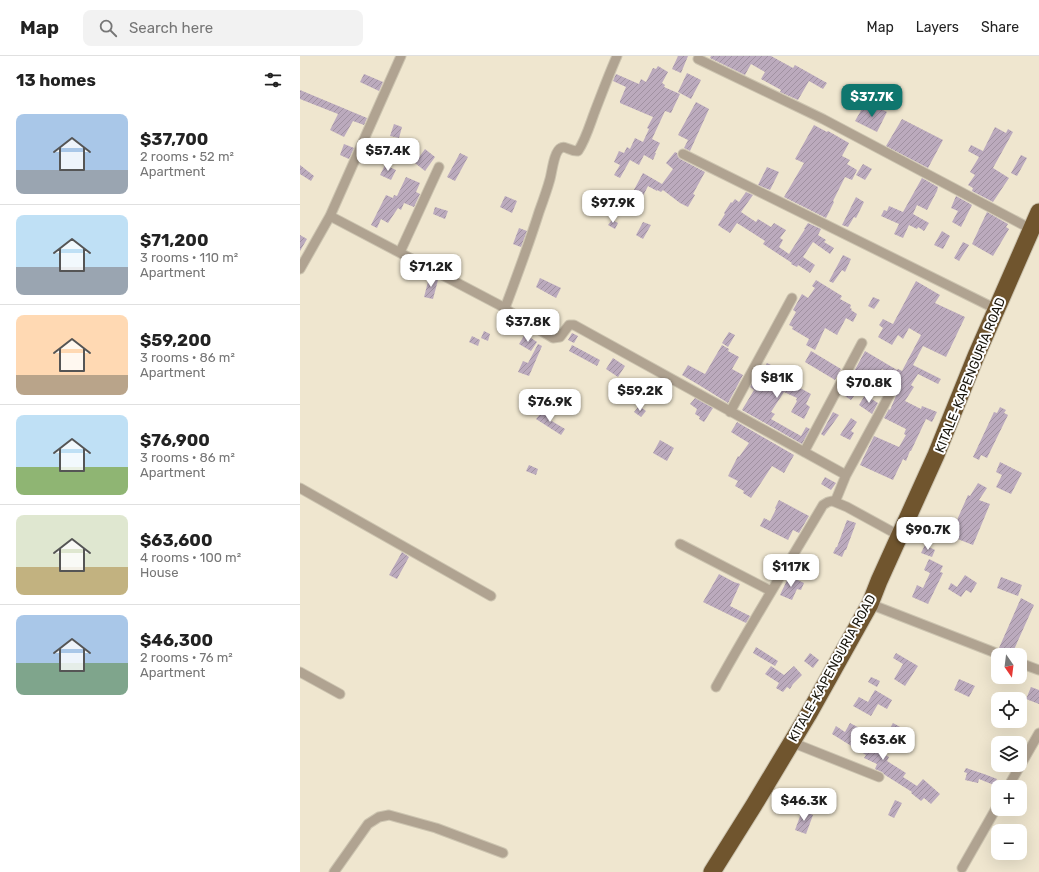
<!DOCTYPE html>
<meta charset="utf-8">
<style>
:root{--surface:#fff;--page:#f2f2f2;--text:#222;--muted:#767676;--line:#e0e0e0;--accent:#0f766e}
body{margin:0;font-family:Rubik,sans-serif;background:var(--page);color:var(--text);height:100vh;display:flex;flex-direction:column;font-size:15px;white-space:nowrap}
*{box-sizing:border-box;margin:0}
p{font-size:13px;color:var(--muted)}
.icon{flex:none;width:22px;height:22px;fill:none;stroke:currentColor;stroke-width:2;stroke-linecap:round;stroke-linejoin:round}
.map{position:relative;flex:1;overflow:hidden}
.side{display:flex;flex-direction:column;background:var(--surface);width:300px}
.side>*{flex:none}
.needle{width:26px;rotate:166deg}
.controls{position:absolute;left:691px;top:592px;display:grid;gap:8px}
.controls a{display:grid;place-items:center;width:36px;height:36px;border-radius:8px;background:var(--surface);box-shadow:0 4px 16px #0002;font-size:20px}
.price{position:absolute;translate:-50% -34px;padding:0 9px;border-radius:8px;background:#fff;color:#222;font-size:13px;line-height:26px;filter:drop-shadow(0 1px 2px #0008)}
.price::after{content:'';position:absolute;left:50%;top:24px;width:12px;height:9px;margin-left:-6px;background:inherit;clip-path:polygon(0 0,100% 0,50% 100%)}
.price.on{background:var(--accent);color:#fff}
ul{padding:0;list-style:none}
li{display:flex;align-items:center;gap:12px;height:100px;padding:0 16px}
li+li{border-top:1px solid var(--line)}
li span{display:grid;place-items:center;flex:none;width:112px;height:80px;border-radius:8px;color:#555}
li>.icon{margin-inline-start:auto}
span .icon{width:48px;height:48px;fill:#fffc;stroke-width:1}
li b{font-size:17px}
h2{display:flex;justify-content:space-between;align-items:center;height:48px;padding:0 16px;font-size:17px}
header{display:flex;align-items:center;gap:24px;box-sizing:border-box;height:56px;padding:0 20px;background:var(--surface);border-bottom:1px solid var(--line)}
header strong{font-size:19px}
nav{display:flex;gap:22px;margin-inline-start:auto;font-size:14px}
.search{width:280px;height:36px;background:var(--page);display:flex;align-items:center;gap:10px;box-sizing:border-box;padding:0 14px;border-radius:8px;color:var(--muted);font-size:15px}
main{display:flex;flex:1;min-height:0}
.map>svg:first-child{display:block}
</style>
<header>
<strong>Map</strong>
<div class="search"><svg class="icon" aria-label="search" viewBox="0 0 24 24"><circle cx="10" cy="10" r="6"/><path d="M15 15l6 6"/></svg>Search here</div>
<nav><a>Map</a><a>Layers</a><a>Share</a></nav>
</header>
<main>
<section class="side">
<h2>13 homes<svg class="icon" aria-label="filters" viewBox="0 0 24 24"><path d="M4 7h16M4 17h16"/><circle cx="9" cy="7" r="2"/><circle cx="15" cy="17" r="2"/></svg></h2>
<ul>
<li><span style="background:linear-gradient(#a9c7e8 70%,#9aa5b1 0)"><svg class="icon" aria-label="home" viewBox="0 0 24 24"><path d="M3 11l9-7 9 7M6 9v11h12V9"/></svg></span><div><b>$37,700</b><p>2 rooms · 52 m²</p><p>Apartment</p></div></li>
<li><span style="background:linear-gradient(#bfe0f5 65%,#9aa5b1 0)"><svg class="icon" aria-label="home" viewBox="0 0 24 24"><path d="M3 11l9-7 9 7M6 9v11h12V9"/></svg></span><div><b>$71,200</b><p>3 rooms · 110 m²</p><p>Apartment</p></div></li>
<li><span style="background:linear-gradient(#ffd9b3 75%,#b9a48a 0)"><svg class="icon" aria-label="home" viewBox="0 0 24 24"><path d="M3 11l9-7 9 7M6 9v11h12V9"/></svg></span><div><b>$59,200</b><p>3 rooms · 86 m²</p><p>Apartment</p></div></li>
<li><span style="background:linear-gradient(#bfe0f5 65%,#8fb573 0)"><svg class="icon" aria-label="home" viewBox="0 0 24 24"><path d="M3 11l9-7 9 7M6 9v11h12V9"/></svg></span><div><b>$76,900</b><p>3 rooms · 86 m²</p><p>Apartment</p></div></li>
<li><span style="background:linear-gradient(#dfe7d0 65%,#c2b280 0)"><svg class="icon" aria-label="home" viewBox="0 0 24 24"><path d="M3 11l9-7 9 7M6 9v11h12V9"/></svg></span><div><b>$63,600</b><p>4 rooms · 100 m²</p><p>House</p></div></li>
<li><span style="background:linear-gradient(#a9c7e8 60%,#7fa58c 0)"><svg class="icon" aria-label="home" viewBox="0 0 24 24"><path d="M3 11l9-7 9 7M6 9v11h12V9"/></svg></span><div><b>$46,300</b><p>2 rooms · 76 m²</p><p>Apartment</p></div></li>
</ul>
</section>
<div class="map">
<svg width="739" height="816" viewBox="0 0 739 816">
<defs>
<pattern id="building-hatch" width="6" height="6" patternUnits="userSpaceOnUse"><rect width="6" height="6" fill="#bbaabd"/><path d="M-1 1l2-2M0 6l6-6M5 7l2-2" fill="none" stroke="#a091a1"/></pattern>
</defs>
<rect width="100%" height="100%" fill="#efe6cf"/>
<path fill="url(#building-hatch)" d="M378,0H388L381,17L372,13Z
M411,0H471L493,12L495,9L527,27L523,33L509,25L498,44L480,36L481,34L461,23L465,16L451,8L445,19L410,2Z
M358,10L368,16L362,27L365,29L364,31L380,38L371,57L365,55L352,83L360,87L355,97H356L353,104L344,99L339,109L330,104L320,122L314,119L320,109L314,106L319,95L324,97L327,91L330,93L335,82L343,86L349,73L347,72L353,61L320,47V45L326,31L313,25L316,18L339,28L341,23L346,26L353,12L356,13Z
M387,17L401,24L391,43L378,36Z
M64,18L83,26L79,35L60,26Z
M0,34L67,62L64,69L53,65L44,81L30,74L38,58L0,43Z
M396,46L409,53L390,95L384,92L388,84L378,79Z
M573,49L587,56L577,76L555,65L563,51L570,55Z
M602,63L643,84L628,112L586,90Z
M94,68L102,71L99,82L90,80Z
M514,69L527,76L528,75L549,87L542,100L550,104L547,108L557,114L552,124L545,121L533,145L534,146L526,162L484,141L504,107L495,103Z
M695,71L706,77L708,73L713,76L693,112L709,122L693,146L672,135L673,132L668,129L675,119L670,116L679,101L668,95L671,89L683,95Z
M44,88L54,92L49,103L40,99Z
M125,93L135,101L125,115L115,107Z
M375,96L377,97L378,101L380,103L405,116L393,138L395,139L388,151L380,147L363,134L361,136L357,134V135L348,130L343,140L339,138L331,155L321,151L324,143L328,145L343,117L362,128L373,113L366,107Z
M160,97L168,101L155,125L147,121Z
M721,99L727,102L717,120L711,117Z
M563,108L572,113L565,124L556,119Z
M0,109L14,120L11,125L0,118Z
M85,109L96,114L91,124L80,119Z
M467,111L479,116L470,134L458,129Z
M106,121L120,127L116,136L120,138L114,151L104,147L101,154L98,152L88,167L81,163L77,172L71,169L86,139L93,142L94,139L97,140Z
M622,122L638,131L637,135L627,154L617,149L613,158L629,167L624,175L618,171L617,173L609,169L603,182L594,178L599,168L581,160L584,154L587,155L589,150L603,156Z
M446,136L453,139L441,156L456,166L458,163L471,171L474,167L486,174L480,182L483,184L479,191L489,198L505,173H504L508,167L521,173L518,179L526,184L524,186L534,192L530,198L513,186L503,201L515,209L510,217L498,209L497,211L491,208L492,207L463,188L465,185L437,167L430,177L422,172L418,169L425,158L424,157L431,146L432,147L435,143L439,146Z
M205,140L217,145L212,157L200,151Z
M656,140L672,149L661,171L652,166L658,155L651,152Z
M556,141L564,146L556,162L554,161L548,171L542,169Z
M135,151L148,155L145,163L133,158Z
M687,156L708,168L706,171L709,173L693,200L672,188Z
M312,164L318,167L315,173L308,169Z
M343,166L351,169L343,183L336,179Z
M219,172L227,175L221,191L213,188Z
M642,175L650,180L643,193L634,189Z
M0,179L7,183L0,195Z
M663,186L669,189L659,205L654,202Z
M543,199L551,203L545,216L542,214L533,227L529,225Z
M129,222L138,224L133,243L124,241Z
M240,222L261,232L256,242L236,231Z
M516,224L542,240L540,243L551,249L550,252L552,253L551,254L557,258L553,266L546,262L537,279L525,272L515,294L506,289L509,283L492,273L493,271L489,269L496,256L493,254L502,238L508,242L515,232L512,230Z
M616,225L640,239L635,247L665,261L646,301L623,290L613,309L641,323L638,328L618,318L611,329L614,331L605,345L621,353L622,350L637,356L632,366L626,363L611,395H610L606,405L603,403L593,424L560,409L574,380L599,391L606,379L604,378L606,373L584,362L589,353L590,354L598,335L591,331L597,321L582,313L576,323L571,320L561,338L557,336L551,344L542,338L565,295L597,314L598,313L602,315L621,279L609,272L603,283L598,279L592,289L578,281L583,272L579,269L583,263L593,268Z
M573,241L580,244L574,253L568,250Z
M184,275L190,278L188,285L181,282Z
M429,276L435,279L428,291L422,287Z
M272,277L278,280L274,287L268,284Z
M225,278L237,286L231,295L219,288Z
M172,280L180,284L178,290L169,286Z
M238,288L242,290L229,320L218,316L223,305L228,307Z
M272,289L300,304L297,310L269,295Z
M422,289L429,293L428,295L439,301L432,313L443,319L428,347L399,329L382,319L388,309L405,318Z
M511,295L541,313L535,324L505,306Z
M313,302L325,310L318,321L306,313Z
M467,307L473,310V309L496,323L493,328L511,338L506,348L510,351L504,363L491,356L497,345L496,344L497,342L484,336L471,356L475,358L471,363L501,380L506,371L510,373L502,388L442,354L454,334L450,331L454,324L456,325L459,321Z
M315,331L321,335L317,341L311,337Z
M565,339L578,347L572,358L559,349Z
M395,342L413,352L404,366L399,363L400,361L395,358L397,353L390,348Z
M339,350L346,355L341,361L334,356Z
M700,351L706,354L704,357L708,359L687,402L681,399L679,404L673,401L694,356L697,357Z
M242,356L252,362L250,364L265,373L261,379L236,363Z
M533,356L539,359L524,380L521,378Z
M551,362L557,366L551,375L554,377L550,384L540,379Z
M437,366L494,399L484,417L472,410L451,442L443,437L444,435L435,430L438,425L428,420L438,400L439,401L449,387L431,376Z
M360,384L374,392L367,405L353,397Z
M700,406L722,417L711,438L696,431L702,419L696,416Z
M229,409L238,413L236,419L226,415Z
M525,421L536,427L531,434L521,428Z
M678,427L687,432L679,444L690,448L673,489L650,480L668,439L670,440Z
M479,444L509,460L499,477L493,474L488,484L460,470L464,462L470,465L476,453L475,452Z
M547,464L556,467L546,494H545L542,501L533,497L536,491H537Z
M625,489L635,494L632,501L621,497Z
M102,496L109,501L97,523L89,519Z
M629,503L643,510L640,516L643,517L628,548L612,541L617,529L623,532L630,517L624,514Z
M419,518L434,526L440,528L430,550L450,560L446,567L403,546Z
M665,519L677,527L671,537L666,534L661,541L648,533L651,527L657,531Z
M489,520L504,527L501,534L497,533L492,544L480,539Z
M701,521L722,529L718,540L697,532Z
M721,542L734,549L712,598L699,592Z
M456,591L478,605L475,610L453,597Z
M510,597L519,604L513,612L504,605Z
M596,597L618,610L605,630L594,623L603,608L593,602Z
M471,610L484,619L494,610L502,619L493,628L490,633L487,631L483,636L476,632L479,627L465,618Z
M571,621L580,625L577,631L568,626Z
M659,623L675,630L669,641L654,634Z
M731,631L739,634V648L726,643Z
M575,634L592,644L587,653L578,648L571,660L553,650L559,641L568,646Z
M550,667L580,683L574,693L589,701L587,705L606,717L603,721L617,730L623,723L640,738L631,748L624,742L621,745L611,737L612,736L585,719L582,716L575,713L577,708L564,702L566,699L532,678L536,670L545,676Z
M593,667L609,676L600,692L584,683Z
M666,712L684,718L697,723L694,729L679,723L678,727L665,724L667,717L664,716Z
M595,744L602,747L594,762L588,759Z
M502,755L513,759L506,778L495,774Z"/>
<g fill="none" stroke-linecap="round" stroke-linejoin="round">
<defs>
<path id="street" d="M398,3L523,63L731,173
M383,98L696,253
M30,160L205,252L210,256L253,282L260,281L269,269H274L546,419
M100,196L139,111
M0,213L30,160L101,0
M205,252C217,220 229,188 239,156C243,145 247,134 250,123C252,116 254,95 261,92C265,89 271,96 278,95C286,83 290,68 295,55C302,37 309,18 317,0
M430,356L492,242
M504,396L562,287
M0,432L191,540
M535,446L546,419L590,338
M380,488L471,535
M570,548L701,599
M720,607L739,614
M0,616L40,638
M416,631C450,569 487,510 523,449L528,446L532,445L535,446L547,451L600,480
M491,686L579,721
M708,731L739,677
M662,812L698,749
M34,816L68,768L79,761L89,759L136,772L203,797"/>
<path id="highway" d="M412,816L454,749L508,659L570,548L579,525L636,399L676,300L739,156"/>
</defs>
<use href="#street" stroke="#ccc4b0" stroke-width="11"/>
<use href="#highway" stroke="#ccc4b0" stroke-width="19"/>
<use href="#street" stroke="#b0a391" stroke-width="9"/>
<use href="#highway" stroke="#70552e" stroke-width="17"/>
</g>
<g text-anchor="middle" dominant-baseline="central" stroke-width="4" stroke-linejoin="round" paint-order="stroke">
<g font-size="13" fill="#17140b" stroke="#fff">
<text transform="translate(670 319) rotate(-68)">KITALE-KAPENGURIA ROAD</text>
<text transform="translate(532 612) rotate(-61)">KITALE-KAPENGURIA ROAD</text>
</g>
</g>
</svg>
<div class="controls">
<a><svg class="needle" viewBox="-14 -14 28 28"><path d="M0-13l5 13h-10z" fill="#e53935"/><path d="M0 13l5-13h-10z" fill="#767676"/></svg></a>
<a><svg class="icon" aria-label="locate" viewBox="0 0 24 24"><circle cx="12" cy="12" r="6"/><path d="M12 2v4M12 18v4M2 12h4M18 12h4"/></svg></a>
<a><svg class="icon" aria-label="layers" viewBox="0 0 24 24"><path d="M12 4l9 5-9 5-9-5zM3 14l9 5 9-5"/></svg></a>
<a>+</a>
<a>−</a>
</div>
<b class="price on" style="left:572px;top:62px">$37.7K</b>
<b class="price" style="left:88px;top:116px">$57.4K</b>
<b class="price" style="left:313px;top:168px">$97.9K</b>
<b class="price" style="left:131px;top:232px">$71.2K</b>
<b class="price" style="left:228px;top:287px">$37.8K</b>
<b class="price" style="left:477px;top:343px">$81K</b>
<b class="price" style="left:569px;top:348px">$70.8K</b>
<b class="price" style="left:340px;top:356px">$59.2K</b>
<b class="price" style="left:250px;top:367px">$76.9K</b>
<b class="price" style="left:628px;top:495px">$90.7K</b>
<b class="price" style="left:491px;top:532px">$117K</b>
<b class="price" style="left:583px;top:705px">$63.6K</b>
<b class="price" style="left:504px;top:766px">$46.3K</b>
</div>
</main>
